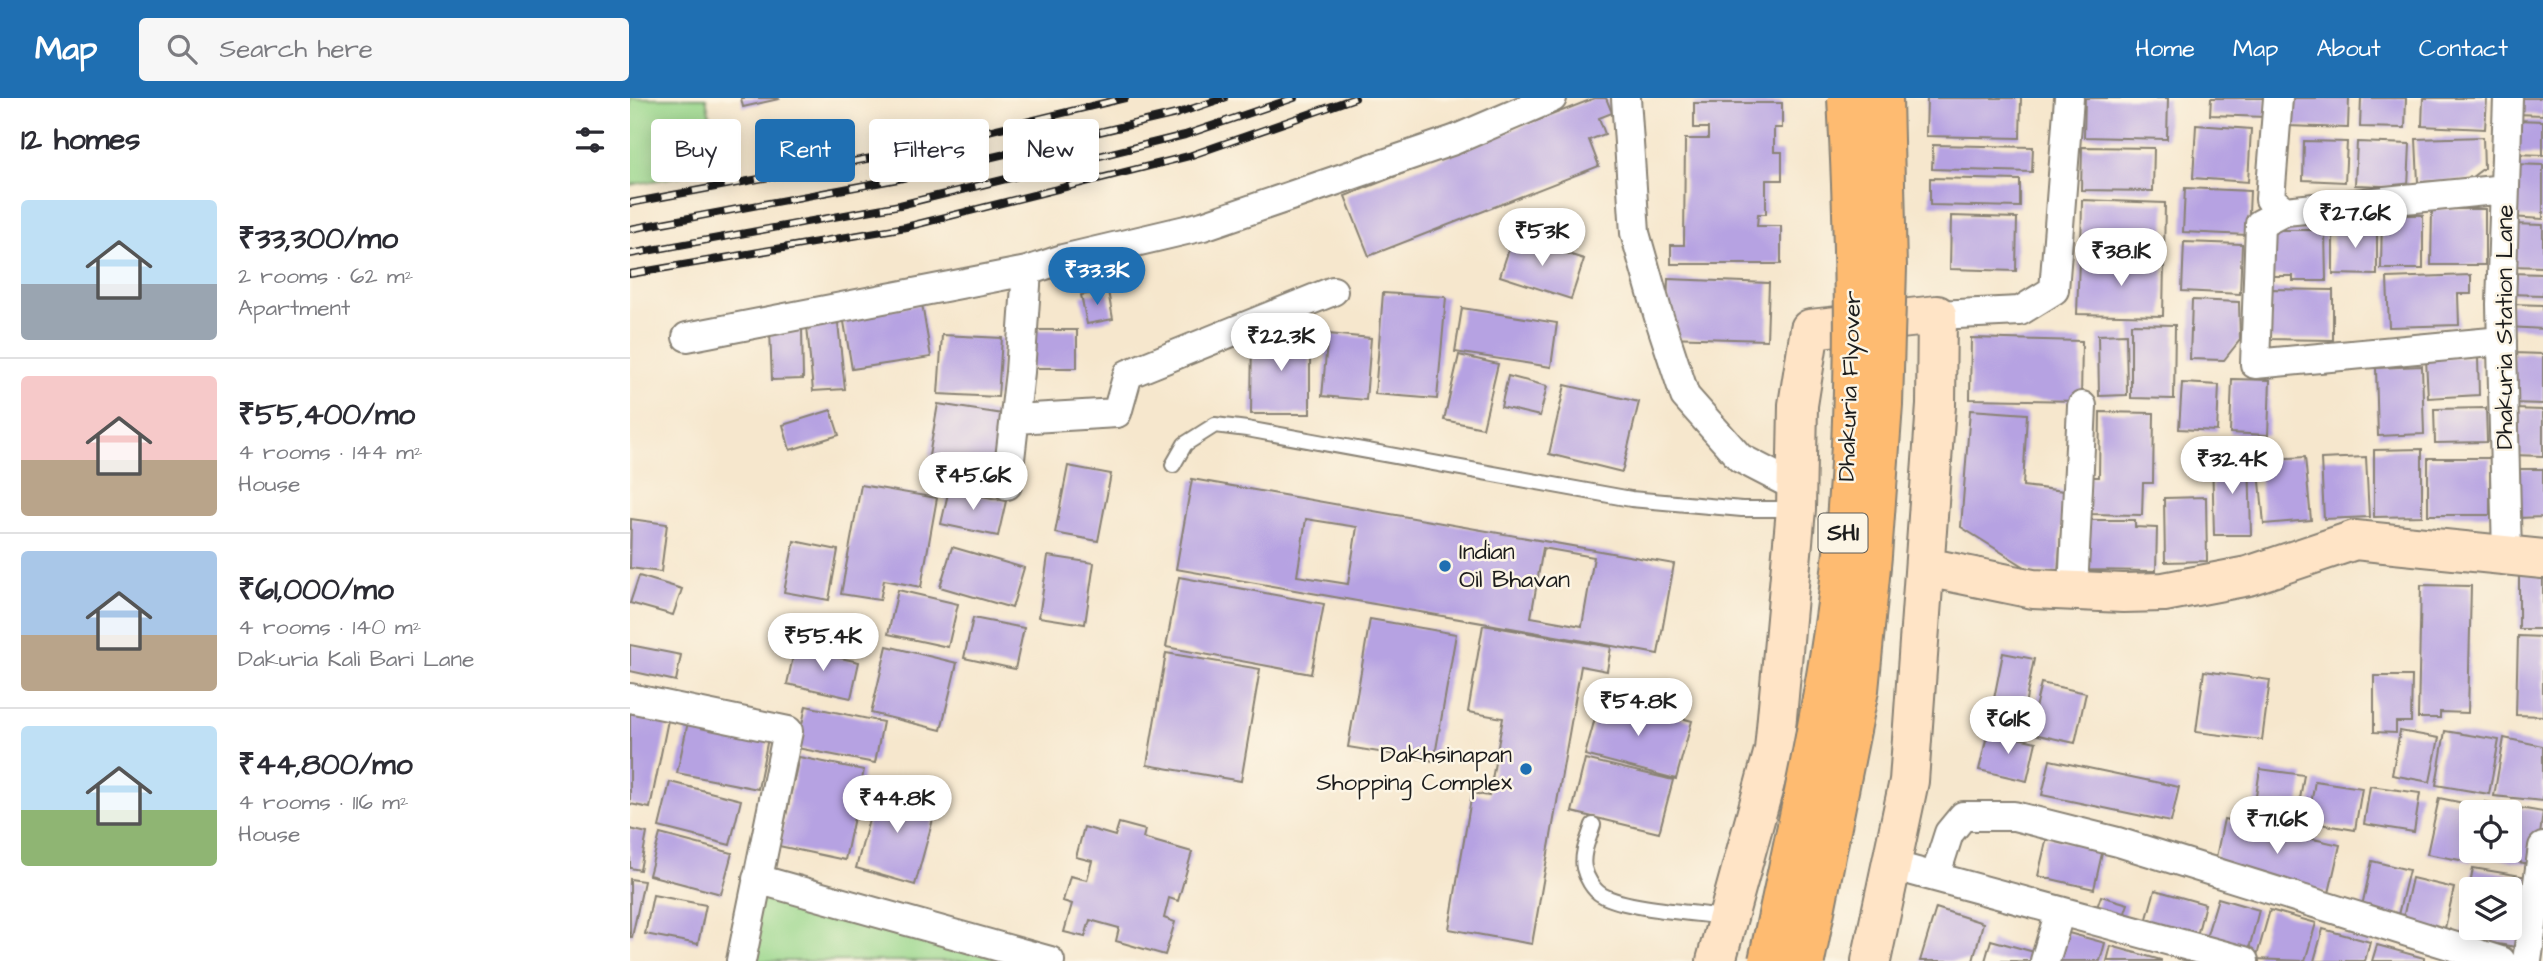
<!DOCTYPE html>
<meta charset="utf-8">
<style>
:root{--surface:#fff;--page:#f7f7f7;--text:#2b2b33;--muted:#7c7c81;--line:#e1e1e2;--accent:#1f6fb2}
body{margin:0;font-family:"Architects Daughter",sans-serif;background:var(--page);color:var(--text);height:100vh;display:flex;flex-direction:column;font-size:26px;white-space:nowrap}
*{box-sizing:border-box;margin:0}
p{font-size:23px;color:var(--muted)}
.icon{flex:none;width:38px;height:38px;fill:none;stroke:currentColor;stroke-width:2;stroke-linecap:round;stroke-linejoin:round}
.map{position:relative;flex:1;overflow:hidden}
.panel{display:flex;flex-direction:column;background:var(--surface);width:630px}
.panel>*{flex:none}
.top-card{position:absolute;left:21px;top:21px;width:665px;height:63px;display:flex;gap:14px}
.buttons{position:absolute;left:1829px;top:702px;display:grid;gap:14px}
.buttons a{display:grid;place-items:center;width:63px;height:63px;border-radius:7px;background:var(--surface);box-shadow:0 4px 18px #0003;font-size:35px}
.price{position:absolute;translate:-50% -60px;padding:0 16px;border-radius:24px;background:#fff;color:#222;font-size:23px;line-height:46px;filter:drop-shadow(0 2px 4px #0008)}
.price::after{content:'';position:absolute;left:50%;top:42px;width:21px;height:16px;margin-left:-10px;background:inherit;clip-path:polygon(0 0,100% 0,50% 100%)}
.price.active{background:var(--accent);color:#fff}
ul{padding:0;list-style:none}
li{display:flex;align-items:center;gap:21px;height:175px;padding:0 21px}
li+li{border-top:2px solid var(--line)}
li span{display:grid;place-items:center;flex:none;width:196px;height:140px;border-radius:7px;color:#555}
li>.icon{margin-inline-start:auto}
span .icon{width:84px;height:84px;fill:#fffc;stroke-width:1}
li b{font-size:30px}
h2{display:flex;justify-content:space-between;align-items:center;height:84px;padding:0 21px;font-size:30px}
.chip{padding:0 24px;border-radius:7px;background:var(--surface);box-shadow:0 4px 18px #0003;font-size:24px;line-height:63px}
.chip.active{background:var(--accent);color:#fff}
header{display:flex;align-items:center;gap:42px;box-sizing:border-box;height:98px;padding:0 35px;background:var(--accent);color:#fff}
header strong{font-size:33px}
nav{display:flex;gap:38px;margin-inline-start:auto;font-size:24px}
.search{width:490px;height:63px;background:var(--page);display:flex;align-items:center;gap:18px;box-sizing:border-box;padding:0 24px;border-radius:7px;color:var(--muted);font-size:26px}
main{display:flex;flex:1;min-height:0}
.map>svg:first-child{display:block}
</style>
<header>
<strong>Map</strong>
<div class="search"><svg class="icon" aria-label="search" viewBox="0 0 24 24"><circle cx="10" cy="10" r="6"/><path d="M15 15l6 6"/></svg>Search here</div>
<nav><a>Home</a><a>Map</a><a>About</a><a>Contact</a></nav>
</header>
<main>
<section class="panel">
<h2>12 homes<svg class="icon" aria-label="filters" viewBox="0 0 24 24"><path d="M4 7h16M4 17h16"/><circle cx="9" cy="7" r="2"/><circle cx="15" cy="17" r="2"/></svg></h2>
<ul>
<li><span style="background:linear-gradient(#bfe0f5 60%,#9aa5b1 0)"><svg class="icon" aria-label="home" viewBox="0 0 24 24"><path d="M3 11l9-7 9 7M6 9v11h12V9"/></svg></span><div><b>₹33,300/mo</b><p>2 rooms · 62 m²</p><p>Apartment</p></div></li>
<li><span style="background:linear-gradient(#f6c9c9 60%,#b9a48a 0)"><svg class="icon" aria-label="home" viewBox="0 0 24 24"><path d="M3 11l9-7 9 7M6 9v11h12V9"/></svg></span><div><b>₹55,400/mo</b><p>4 rooms · 144 m²</p><p>House</p></div></li>
<li><span style="background:linear-gradient(#a9c7e8 60%,#b9a48a 0)"><svg class="icon" aria-label="home" viewBox="0 0 24 24"><path d="M3 11l9-7 9 7M6 9v11h12V9"/></svg></span><div><b>₹61,000/mo</b><p>4 rooms · 140 m²</p><p>Dakuria Kali Bari Lane</p></div></li>
<li><span style="background:linear-gradient(#bfe0f5 60%,#8fb573 0)"><svg class="icon" aria-label="home" viewBox="0 0 24 24"><path d="M3 11l9-7 9 7M6 9v11h12V9"/></svg></span><div><b>₹44,800/mo</b><p>4 rooms · 116 m²</p><p>House</p></div></li>
</ul>
</section>
<div class="map">
<svg width="1913" height="863" viewBox="0 0 1913 863">
<rect width="100%" height="100%" fill="#fcf5e5"/>
<filter id="ink" filterUnits="userSpaceOnUse"><feTurbulence type="fractalNoise" baseFrequency=".0143" numOctaves="2"/><feDisplacementMap in="SourceGraphic" scale="14" xChannelSelector="R" yChannelSelector="G"/><feConvolveMatrix kernelMatrix="1 2 1 2 8 2 1 2 1" color-interpolation-filters="sRGB"/></filter>
<filter id="wash" filterUnits="userSpaceOnUse"><feTurbulence type="fractalNoise" baseFrequency=".00686" numOctaves="4" result="noise"/><feDisplacementMap in="SourceGraphic" scale="28" xChannelSelector="R" yChannelSelector="G"/><feGaussianBlur stdDeviation="1.57" result="paint"/><feColorMatrix in="noise" values="0 0 0 0 0 0 0 0 0 0 0 0 0 0 0 0 0 1.4 0 .05"/><feComposite in="paint" operator="in"/></filter>
<g filter="url(#wash)">
<rect width="100%" height="100%" fill="#f6e7cd"/>
<path fill="#9ad78c" stroke="#5b7a54" stroke-width="2" d="M0,0H76L91,71L0,87Z
M130,789L393,863H116Z"/>
<g id="blocks">
<path fill="#b6a2e2" fill-rule="evenodd" d="M111,0H148L149,1L113,9Z
M965,0H976L982,15L969,20L975,36L959,42L969,68L739,158L715,98Z
M1297,0H1391L1390,40L1296,38Z
M1455,0H1538L1537,41L1454,39Z
M1581,0H1636V19L1580,17Z
M1658,0H1719L1718,30L1657,28Z
M1731,0H1776L1775,30L1730,29Z
M1793,0H1857L1855,31L1792,28Z
M1886,0H1913V17L1885,16Z
M1064,5H1152V30H1144V54H1152V82H1136V116H1128L1127,128H1151V166H1041V147H1054L1055,41H1078V30H1064Z
M1886,22L1913,23V57L1885,56Z
M1566,27L1621,31L1618,84L1563,80Z
M1853,39L1854,70L1838,82L1788,84L1786,41Z
M1674,43L1717,44L1715,84L1673,82Z
M1727,44L1780,46L1778,89L1725,87Z
M1303,47L1403,49L1402,74L1302,71Z
M1452,49L1524,50L1523,93L1451,92Z
M1882,66L1913,67V121L1880,119Z
M1300,80L1390,82V109L1300,107Z
M1555,90L1620,93L1618,137L1553,134Z
M1452,102L1535,105L1534,158L1451,156Z
M1802,111H1855V167H1801Z
M1752,117H1793V171H1751Z
M1321,118L1387,120L1386,173L1320,171Z
M1881,126L1913,127V169L1880,168Z
M1703,128H1747V177L1703,176Z
M1640,132H1695L1696,183H1663V178H1640Z
M883,139L954,161L941,201L870,178Z
M1554,144L1612,146L1610,196L1552,193Z
M1449,161L1534,164L1533,218L1447,216Z
M1879,175L1913,176V197L1878,196Z
M1841,177V196H1828L1829,227L1759,229L1757,180Z
M1038,181L1139,185L1137,242L1036,239Z
M1640,191L1703,192V242L1640,241Z
M478,193L483,221L457,226L451,197Z
M753,195L816,199L807,301L745,296Z
M1562,202L1609,204L1610,242L1594,262L1560,261Z
M292,206L301,259L222,271L213,218Z
M1880,206L1913,207V231L1879,229Z
M832,210L927,225L921,269L825,254Z
M208,225L215,291L183,293L177,228Z
M1501,226L1545,227L1544,301L1501,300Z
M172,231L173,281L142,282L140,232Z
M399,232H447V270H400Z
M622,233H680V316H621Z
M698,236L741,240L736,302L692,298Z
M1496,236L1497,297L1469,298L1468,237Z
M312,237L372,240L368,299L308,296Z
M1341,240L1452,243L1451,303L1340,301Z
M1883,255L1913,256V306L1881,305Z
M829,257L868,266L853,330L814,322Z
M1848,259L1849,297L1798,300L1796,261Z
M1792,268L1794,336L1748,338L1746,270Z
M878,278L917,288L910,318L871,309Z
M1602,281L1640,282L1638,337L1600,335Z
M1552,285L1589,287L1587,333L1549,331Z
M935,287L1009,304L992,374L919,356Z
M308,306L373,316L364,369L299,358Z
M1856,310L1857,344L1805,345L1804,311Z
M1884,311L1913,312V358L1882,357Z
M201,312L209,337L160,352L153,327Z
M1340,312L1397,316L1393,388L1434,393L1428,475L1403,474L1331,429Z
M1470,314L1524,315L1523,385H1513L1512,417L1458,416V379H1469Z
M1792,351V418L1744,419V352Z
M1582,358H1619L1621,437H1584Z
M1675,359L1681,422L1634,426L1628,362Z
M1736,359L1739,419L1694,421L1691,361Z
M1798,360H1860V417H1798Z
M438,368L481,376L468,443L425,435Z
M1885,371H1913V419L1886,420Z
M562,381L1044,466L1028,556L546,471ZM676,421L727,429L718,486L667,478ZM913,450L964,459L952,528L901,519Z
M231,387L307,400L291,489L254,482L250,502L211,496Z
M319,391L376,403L368,438L311,426Z
M1576,399L1577,463L1535,464L1534,400Z
M1,421L37,426L31,474L0,470Z
M1457,422H1505V429L1527,430L1526,473L1456,472Z
M164,443L208,452L199,502L154,494Z
M322,449L394,470L382,510L310,489Z
M418,458L464,465L455,526L409,519Z
M1889,475H1913V531H1889Z
M9,478L52,491L43,517L0,505Z
M549,479L694,506L681,576L536,549Z
M1791,487L1841,488L1838,615L1810,614V620H1788Z
M268,492L328,506L318,549L258,536Z
M343,520L394,530L385,571L334,560Z
M740,521L826,536L804,663L718,649Z
M853,527L981,549L977,573L951,568L902,846L819,831L842,695L859,698L873,620L838,614Z
M1888,538L1913,539V618L1886,617Z
M0,547L51,557L46,583L0,573Z
M257,548L327,565L311,632L241,615Z
M165,550L229,564L221,600L157,586Z
M536,555L630,571L611,683L517,667Z
M1373,555L1404,561L1390,632L1359,626Z
M1574,573L1640,582L1632,642L1566,634Z
M1744,578H1782L1781,624H1766V635L1744,634Z
M1411,585L1456,595L1445,645L1399,635Z
M971,598L1062,623L1046,681L955,657Z
M176,608L253,624L245,665L167,650Z
M0,615L38,622L20,710L0,706Z
M58,624L138,640L128,691L47,675Z
M1358,633L1406,644L1397,683L1349,672Z
M1770,633L1809,640L1800,684L1762,677Z
M1815,633L1869,642L1859,696L1806,687Z
M1874,640L1913,648V703L1864,698Z
M169,659L234,672L215,762L149,748Z
M955,661L1043,682L1029,735L942,714Z
M1420,662L1549,689L1541,724L1412,697Z
M1630,671L1674,677L1667,719L1624,712Z
M1685,683L1732,690L1725,732L1678,724Z
M40,684L111,702L100,747L29,729Z
M248,688L308,703L285,787L226,770Z
M1740,688L1790,695L1784,734L1734,726Z
M1809,700L1853,709L1852,714H1841V752H1844L1841,764L1797,756Z
M1855,704L1913,714L1906,767L1847,757V752H1880V714H1854Z
M1594,721L1710,747L1699,795L1584,769Z
M489,725L515,732L513,740L562,754L548,803L539,800L534,820L545,824L535,857L486,843L489,830L460,822L455,839L434,834L442,806L433,803L440,778L457,782L462,763L446,759L454,729L485,738Z
M0,731L17,735L10,772L0,770Z
M30,736L102,755L91,796L19,777Z
M1417,739L1473,751L1464,791L1408,778Z
M1742,763L1779,772L1766,825L1730,817Z
M1843,770L1904,780L1892,850L1831,840ZM1841,791H1880V830H1841Z
M1782,780L1824,790L1813,839L1771,829Z
M0,781L14,783L2,839H0Z
M1525,792L1575,806L1567,838L1516,824Z
M23,797L76,807L68,846L15,836Z
M1471,798L1498,806L1491,826L1464,818Z
M1588,800L1629,812L1618,855L1575,843Z
M1306,810L1353,825L1343,863H1290Z
M1640,812L1686,825L1675,863L1626,861Z
M1693,831L1740,844L1735,863H1684Z
M1435,834L1475,845L1470,863H1426Z
M1361,842L1404,854L1401,863H1355Z
M1747,847L1794,860V863H1742Z
M1481,848L1531,862V863H1477Z"/>
</g>
</g>
<g filter="url(#ink)">
<use href="#blocks" fill-opacity="0" stroke="#898274" stroke-width="2"/>
<g fill="none" stroke-linecap="round" stroke-linejoin="round">
<defs>
<path id="lane" d="M543,367L555,346L585,327L617,331L1001,401L1112,411H1164
M963,727C959,740 951,756 954,770C956,779 963,792 972,797C996,811 1067,815 1096,819"/>
<path id="street" d="M996,0L1005,135L1028,216L1055,298L1110,360L1166,389
M1648,0L1640,101L1655,113
M1307,217L1390,213L1424,192L1439,0
M57,239L397,173L433,161L573,128L824,42L922,0
M1872,243L1625,266L1630,126L1655,113L1875,91
M385,321L487,315L498,276L703,193
M377,387L390,274L397,173
M1877,458L1871,206L1878,0
M1443,492L1452,308
M0,600L158,633L111,863
M1261,767L1614,863
M1305,779L1319,735L1333,718H1384L1488,744L1871,863
M127,781L420,863
M1415,863L1430,813
M1897,863L1913,749"/>
<path id="secondary" d="M1296,469L1403,491L1493,495L1534,494L1618,478L1725,442L1913,461
M1086,863L1144,652L1166,411L1168,307L1180,231L1307,217L1306,307L1279,683L1241,863"/>
</defs>
<use href="#lane" stroke="#898274" stroke-width="18"/>
<use href="#street" stroke="#898274" stroke-width="32"/>
<use href="#secondary" stroke="#898274" stroke-width="42"/>
<use href="#lane" stroke="#fff" stroke-width="14"/>
<use href="#street" stroke="#fff" stroke-width="28"/>
<use href="#secondary" stroke="#ffe4c6" stroke-width="38"/>
<defs>
<path id="rail" d="M0,105L263,56L495,0
M0,131L268,81L546,16L594,0
M0,156L270,107L555,37L664,0
M0,176L276,129L559,58L725,0"/>
</defs>
<use href="#rail" stroke="#1c1c1c" stroke-width="8"/>
<use href="#rail" stroke="#fcf5e5" stroke-width="5" stroke-dasharray="16" stroke-linecap="butt"/>
<defs>
<path id="primary-bridge" d="M1138,863C1164,742 1192,621 1208,498C1229,333 1226,166 1217,0
M1175,863L1229,592L1242,458L1253,307L1257,170L1253,0"/>
</defs>
<use href="#primary-bridge" stroke="#898274" stroke-width="42" stroke-linecap="butt"/>
<use href="#primary-bridge" stroke="#febb71" stroke-width="38"/>
</g>
</g>
<g fill="#1f6fb2" stroke="#fcf5e5" stroke-width="2.5">
<circle cx="815" cy="468" r="7"/>
<circle cx="896" cy="671" r="7"/>
</g>
<g text-anchor="middle" dominant-baseline="central" stroke-width="5" stroke-linejoin="round" paint-order="stroke">
<rect fill="#fcf5e5" stroke="#5f5d58" stroke-width="2" x="1188.5" y="415.5" width="49" height="39" rx="5"/>
<g font-size="23" font-weight="bold" fill="#1c1c1c">
<text x="1213" y="435">SH1</text>
</g>
<g font-size="24" fill="#1c1c1c" stroke="#fcf5e5">
<text transform="translate(1875 229) rotate(-90)">Dhakuria Station Lane</text>
<text transform="translate(1220 288) rotate(-88)">Dhakuria Flyover</text>
</g>
<g font-size="24" fill="#1c1c1c" stroke="#fcf5e5" text-anchor="start">
<text x="829" y="454">Indian<tspan x="829" dy="28">Oil Bhavan</tspan></text>
<text x="882" y="657" text-anchor="end">Dakhsinapan<tspan x="882" dy="28">Shopping Complex</tspan></text>
</g>
</g>
</svg>
<div class="buttons">
<a><svg class="icon" aria-label="locate" viewBox="0 0 24 24"><circle cx="12" cy="12" r="6"/><path d="M12 2v4M12 18v4M2 12h4M18 12h4"/></svg></a>
<a><svg class="icon" aria-label="layers" viewBox="0 0 24 24"><path d="M12 4l9 5-9 5-9-5zM3 14l9 5 9-5"/></svg></a>
</div>
<b class="price" style="left:1725px;top:152px">₹27.6K</b>
<b class="price" style="left:912px;top:170px">₹53K</b>
<b class="price" style="left:1491px;top:190px">₹38.1K</b>
<b class="price active" style="left:467px;top:209px">₹33.3K</b>
<b class="price" style="left:651px;top:275px">₹22.3K</b>
<b class="price" style="left:1602px;top:398px">₹32.4K</b>
<b class="price" style="left:343px;top:414px">₹45.6K</b>
<b class="price" style="left:193px;top:575px">₹55.4K</b>
<b class="price" style="left:1008px;top:640px">₹54.8K</b>
<b class="price" style="left:1378px;top:658px">₹61K</b>
<b class="price" style="left:267px;top:737px">₹44.8K</b>
<b class="price" style="left:1647px;top:758px">₹71.6K</b>
<div class="top-card">
<a class="chip">Buy</a>
<a class="chip active">Rent</a>
<a class="chip">Filters</a>
<a class="chip">New</a>
</div>
</div>
</main>
